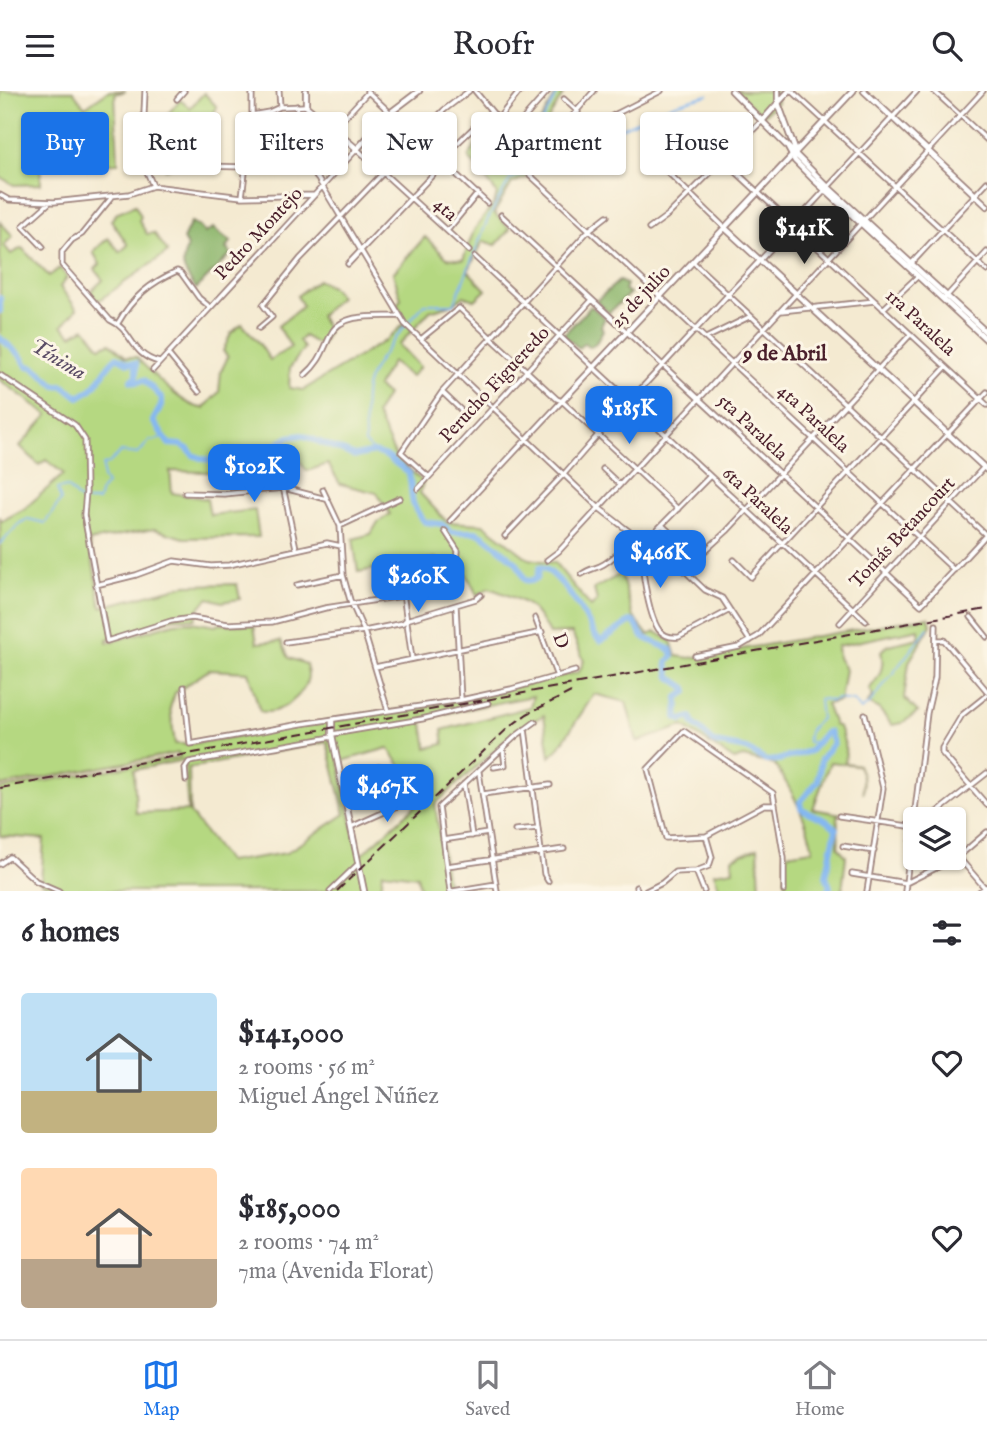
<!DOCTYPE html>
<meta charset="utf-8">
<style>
:root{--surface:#fff;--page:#f7f7f7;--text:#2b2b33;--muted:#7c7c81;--line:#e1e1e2;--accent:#1a73e8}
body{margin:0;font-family:"IM FELL English",serif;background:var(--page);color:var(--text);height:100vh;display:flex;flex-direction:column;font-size:26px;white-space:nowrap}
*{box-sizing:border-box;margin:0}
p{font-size:23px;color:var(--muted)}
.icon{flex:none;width:38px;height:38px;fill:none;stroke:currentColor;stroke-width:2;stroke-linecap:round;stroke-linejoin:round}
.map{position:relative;height:800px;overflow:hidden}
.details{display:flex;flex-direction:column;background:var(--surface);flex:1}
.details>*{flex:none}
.hud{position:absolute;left:21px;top:21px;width:945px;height:63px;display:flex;gap:14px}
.fabs{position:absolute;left:903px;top:716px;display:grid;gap:14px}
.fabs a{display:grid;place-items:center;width:63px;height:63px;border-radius:7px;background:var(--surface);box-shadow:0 2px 5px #0004;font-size:35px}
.price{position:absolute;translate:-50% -60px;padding:0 16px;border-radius:14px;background:var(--accent);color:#fff;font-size:23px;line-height:46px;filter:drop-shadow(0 2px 4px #0008)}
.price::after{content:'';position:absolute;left:50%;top:42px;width:21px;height:16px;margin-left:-10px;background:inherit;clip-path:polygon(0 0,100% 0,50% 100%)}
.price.on{background:#222;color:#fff}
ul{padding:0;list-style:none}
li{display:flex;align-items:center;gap:21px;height:175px;padding:0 21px}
li span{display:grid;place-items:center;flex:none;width:196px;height:140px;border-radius:7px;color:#555}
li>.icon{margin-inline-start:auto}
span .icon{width:84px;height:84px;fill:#fffc;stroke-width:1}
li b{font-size:30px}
h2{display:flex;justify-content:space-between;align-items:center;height:84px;padding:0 21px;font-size:30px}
.pill{padding:0 24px;border-radius:7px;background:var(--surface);box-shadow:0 2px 5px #0004;font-size:24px;line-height:63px}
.pill.on{background:var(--accent);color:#fff}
header{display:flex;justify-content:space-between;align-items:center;height:91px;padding:0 21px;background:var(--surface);font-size:32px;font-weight:600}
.menu{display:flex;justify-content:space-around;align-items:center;height:98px;border-top:2px solid var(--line);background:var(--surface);font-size:19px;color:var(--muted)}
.menu a{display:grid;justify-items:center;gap:4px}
.menu .on{color:var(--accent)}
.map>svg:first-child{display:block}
</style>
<header><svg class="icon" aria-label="menu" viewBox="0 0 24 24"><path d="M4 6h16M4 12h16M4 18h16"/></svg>Roofr<svg class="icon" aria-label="search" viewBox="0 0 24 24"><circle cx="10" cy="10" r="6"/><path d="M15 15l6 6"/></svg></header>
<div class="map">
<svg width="987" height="800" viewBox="0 0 987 800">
<rect width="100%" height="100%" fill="#fcf5e5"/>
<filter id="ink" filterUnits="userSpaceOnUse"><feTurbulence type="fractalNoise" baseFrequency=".0143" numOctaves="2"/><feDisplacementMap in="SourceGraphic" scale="14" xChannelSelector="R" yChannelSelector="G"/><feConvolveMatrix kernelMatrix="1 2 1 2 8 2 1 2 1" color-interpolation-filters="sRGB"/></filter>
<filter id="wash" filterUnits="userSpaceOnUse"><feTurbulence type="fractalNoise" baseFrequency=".00686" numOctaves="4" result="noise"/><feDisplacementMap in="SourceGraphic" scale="28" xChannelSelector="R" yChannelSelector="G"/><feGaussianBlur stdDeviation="1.57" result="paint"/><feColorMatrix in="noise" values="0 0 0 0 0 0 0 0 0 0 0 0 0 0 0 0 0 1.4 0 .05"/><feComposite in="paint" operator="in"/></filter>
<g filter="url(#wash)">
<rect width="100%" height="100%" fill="#f4ead1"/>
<path fill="#b5d881" stroke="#807c56" stroke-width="2" fill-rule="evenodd" d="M0,0H73L85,16L108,0H126L115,3L118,72L40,73L41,93L14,94L0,86Z
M558,0H565L521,75L527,86L512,92L494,122L510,138L496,154L483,150L468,180L486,199L475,209L464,205L453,213L430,220L399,254L420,276L411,286L392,271L377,296L387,304L376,323L395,364L423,391L420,402L447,431L483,433L529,468L555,472L591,516L597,510L594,498L621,483L633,525L648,544L656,541L671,550L676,565L690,567L929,526L931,534L909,571L904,607L918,621L902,632L892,634L879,618L867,612L873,605L869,598C880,586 885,576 881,560L888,554L919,547V538L837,555L838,567L845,578L840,610L826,613L834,634L839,636C844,649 847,657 845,672L858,674L862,684L863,702L862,684L858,674L830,671L813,718L841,723H838C836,735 840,743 838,756L846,765L842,800H785V763L813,759C807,729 792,699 775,674L743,666L734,669L683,635L637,651L626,611L594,603L558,658L550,666L544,624L517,639L435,713L448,800H421L417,785L383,781L381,800H60L41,792L44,748L0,745V698L180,666L178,662L0,695V427L2,430L24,418L64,383L46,369L39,374L20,355L48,324L0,289V131L13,145L4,154L11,163L22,157L49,185L60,177L67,186L60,196L77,218L62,235L72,244L85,237L100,256L110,252L126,266H136C151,281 185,318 204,317L219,301L221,280L228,266L223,260L231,242L242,233L259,252L270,269L291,256L278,235L303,215L297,205L318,189L333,197L340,206L320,225L328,241L321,255L304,245L299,250L304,257L290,277L289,297L303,299L386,249L406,231L397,213L401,208L393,182L425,146L447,167L463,169L474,139L495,111L497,102L468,66L478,51L498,69L512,51L524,58ZM290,357L307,380L328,373L340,393L377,402L390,423L378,431L371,443L353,448L358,481L435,467L466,482L477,504L489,497C524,511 531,508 549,543L572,542L584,570L579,581L461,609L190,653H175L170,617L175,602L209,579L248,581L260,620C278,626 307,604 308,584C308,580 306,576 306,573L289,567L281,550L257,552L254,534L218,533L216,535L191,531L174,532L107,552V548L174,527L195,528L200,515L209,507L222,511L240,508L237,493L186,494L101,516L89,450L154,438L184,447L259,446L255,419L210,424L207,408L172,402L170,380L238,382L270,363ZM533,605L530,616L442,639L444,653L427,657L422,627ZM327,651L345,723L286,762L228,771L190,722L189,677ZM388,657L424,707L359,766L339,671ZM184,669L188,720L136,722L134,679Z
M735,0H776L777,11L763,25Z
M204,2L217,16L206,37L208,60L166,78L160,62L181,49L177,39L166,25L180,9L190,17Z
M135,114L141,125L139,130L147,143L154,142L168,161L98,210L90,201L103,189L95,178L100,173L93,161L108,147L120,161L128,154L111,129L118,121Z
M758,757L760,800H720L714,782L733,779L732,767Z"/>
<path fill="#90b86f" stroke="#6d6c4d" stroke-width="2" d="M191,131L198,134L205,142L213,137L231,151L226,157L231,163L196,198C184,180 179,177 187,156L183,148Z
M619,190L626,193L624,199L630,202L609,222L596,210Z
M591,215L605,227L601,235L603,239L596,252L590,256L584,252L579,257L563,244Z"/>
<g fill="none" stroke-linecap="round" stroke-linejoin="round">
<path stroke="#84b7f1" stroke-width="2" d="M510,88L536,78L585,53L675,13L708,4
M374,361L365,352C365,334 363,314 366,297C370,274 408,231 425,213H454L488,128L559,0
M0,453L20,432L28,428L45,432L61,409L57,398L67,396L81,410H98L101,399L107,393L103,387V374L108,373L121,361L138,363L150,349L154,350L163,345
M818,651H808C807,639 812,635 821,628L819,609L824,608L831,610L837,608L854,610L861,619L869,613L928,537"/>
<path stroke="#84b7f1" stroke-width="6" d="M0,207V220
M0,247L20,264L27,275L34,276L56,295L62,294L79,306C103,294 100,280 117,266L128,272H136V285L131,290L137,291L144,289L162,307L161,315L153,330L169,353L181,354L188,358L193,364L203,368L242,374L289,346L302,344L355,365L374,361L386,365L409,382C414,407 407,410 425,431L441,433L452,441H476L484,445L517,472L525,489L531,490L537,487L540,476C556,479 580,516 588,531C593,539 593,545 601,550L631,530L635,532L643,546L671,559L673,565L667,571L670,586L686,597L687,601L678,606L677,627L682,629L691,626L694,633L715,652L747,658L766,670L778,669L810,660L826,641H829L833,652L821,668L818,690L800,711L801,717C812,725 828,727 836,738L826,785L830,796L827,800"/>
</g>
</g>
<g filter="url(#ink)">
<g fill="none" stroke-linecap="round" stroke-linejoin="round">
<defs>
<path id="minor" d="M145,0L142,69L153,95
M279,0L280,16
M367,0L487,112
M475,0L510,43L548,0
M594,0L528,76L530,84L954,479
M792,0L987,180
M934,0L987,49
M177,8L184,0
M564,8L578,21
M297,15V63L318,88L405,233L599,417L644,452
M252,24L269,21L280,16L306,15
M498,28L520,0
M679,28L987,314
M600,35L610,26L661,0
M334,38L368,1
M645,59L725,137
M198,73L203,75L245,76
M0,104L9,109L54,111L129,103L153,95L242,106L314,104
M112,106L82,143L72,149L62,161V174L110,229C133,239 130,264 159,271
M242,106L252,24V0
M501,124L921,514L987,443
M649,138L668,124L763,29
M447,140L478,102
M43,156L23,135L49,112
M475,166L866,530
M693,171L986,444
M348,173L441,75L444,65L491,20
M910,174L987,91
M945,207L987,161
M883,218L917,186
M781,220L875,210
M118,232C133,206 150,192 177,180L181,182L199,207L210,216
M259,237L272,226L263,214L300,168L444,19L469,0
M706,247L751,225
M421,248L459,217L557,308L562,310L678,418
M168,263L199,301
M153,279L357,58L469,160
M0,284L75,334L85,349L86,401L84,424L107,550L171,530L192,527L228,533L272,531L325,517L403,505L446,495L457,471L458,460L445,440
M305,284C321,270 322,261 331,243C342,221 378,226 399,225
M442,301L464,322
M262,376L278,372L296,457
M603,378L620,394
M429,386L401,361L442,301L589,139L607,125
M418,398L592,209
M323,399L340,435L343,484L350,509L364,540L388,620
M185,402L224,403L284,397L326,408
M450,430L562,310
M662,434L697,466
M340,435L400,407
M505,445L564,383L598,344L917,0
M644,452C638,468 649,525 659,539C664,545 671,547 679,546L730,519
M644,452L710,385
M547,469L559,460L983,0
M734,469L751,486L946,276
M400,480L412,568
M582,483C590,477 596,478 604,473C616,466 626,455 636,445
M96,494L136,484L174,470L211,475L229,474L327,452L341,455
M297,494L343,484
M456,515L461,609
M971,526L987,546
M535,527L556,583
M840,532L984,376
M936,549H944L987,600
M750,550L722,507L705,499L684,479L727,440L911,243
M286,551L364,540L403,532L406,529L476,508L481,504
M695,565L739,556L758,545L987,301
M375,576L542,541
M184,596L190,653L301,633L461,609L511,598L575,580
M987,604L962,624L942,657V662L987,714
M865,623L883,697L867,800
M525,638L544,783L548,790
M333,643L422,628L488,612
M494,676L505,674L503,657
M479,681L497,800
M186,689L185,677L189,671L332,646
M342,690L378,676L387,677
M394,693L402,710
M464,693L472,745
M483,703L550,694
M773,714H764L706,745L666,747L648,678L684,640L773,702L784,767V800
M839,725L915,736
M928,728L987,682
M351,736L400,714L402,710L415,702
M515,739L538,737
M443,749L488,742
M843,755L874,760
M954,761L985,797L980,800
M0,773L10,766L36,790L59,800
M447,775L564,758
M696,780L704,800
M852,783L906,792L958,766L987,741
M636,796L638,800
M330,800L358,773
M450,800L439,716L516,645L535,631
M453,800L496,793
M646,800L662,792L675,781L696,780L709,775L712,766L706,745
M905,800L927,622L935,587L936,534"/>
<path id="tertiary" d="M306,0V15L357,58L390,22L419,0
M864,0L987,115
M778,12L789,0
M725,137L987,379
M562,310L853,0
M332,629V644L364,800
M987,796V799"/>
<path id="secondary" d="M732,0L828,96L987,242
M778,0V12L796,61
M763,29L778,12
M787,55L795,70L812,87L987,249"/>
</defs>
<use href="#minor" stroke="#9f847e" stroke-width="7"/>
<use href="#tertiary" stroke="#9f847e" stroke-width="8"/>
<use href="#secondary" stroke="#9f847e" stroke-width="8"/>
<use href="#minor" stroke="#fff" stroke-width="3.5"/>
<use href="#tertiary" stroke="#fff" stroke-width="4.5"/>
<use href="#secondary" stroke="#fff" stroke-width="4.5"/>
<path stroke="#4a1f2b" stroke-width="2" stroke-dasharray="10 5" stroke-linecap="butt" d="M0,697L987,518
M337,800L508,637L527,623L571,601"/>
</g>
</g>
<g text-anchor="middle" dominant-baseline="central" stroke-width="6" stroke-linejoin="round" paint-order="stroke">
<g font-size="19" fill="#4a1f2b" stroke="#fcf5e5">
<text transform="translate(445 119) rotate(43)">4ta</text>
<text transform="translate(259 143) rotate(-47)">Pedro Montejo</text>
<text transform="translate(641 206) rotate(-47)">25 de julio</text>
<text transform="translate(920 232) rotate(43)">1ra Paralela</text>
<text transform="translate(495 294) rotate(-47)">Perucho Figueredo</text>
<text transform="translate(813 328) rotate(43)">4ta Paralela</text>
<text transform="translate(752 337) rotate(43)">5ta Paralela</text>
<text transform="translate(757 410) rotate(43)">6ta Paralela</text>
<text transform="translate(903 442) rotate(-47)">Tomás Betancourt</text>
<text transform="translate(560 550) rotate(70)">D</text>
</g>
<g font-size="21" font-weight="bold" fill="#4a1f2b" stroke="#fcf5e5">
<text x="785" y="263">9 de Abril</text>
</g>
<g font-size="21" font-style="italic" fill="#5b4d66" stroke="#fcf5e5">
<text transform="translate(58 269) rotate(31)">Tínima</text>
</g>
</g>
</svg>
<div class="fabs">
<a><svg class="icon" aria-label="layers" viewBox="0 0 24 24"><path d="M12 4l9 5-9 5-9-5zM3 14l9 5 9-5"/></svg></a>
</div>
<b class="price on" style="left:804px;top:175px">$141K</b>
<b class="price" style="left:629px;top:355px">$185K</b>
<b class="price" style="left:254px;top:413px">$102K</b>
<b class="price" style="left:660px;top:499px">$466K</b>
<b class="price" style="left:418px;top:523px">$260K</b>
<b class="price" style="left:387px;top:733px">$467K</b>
<div class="hud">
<a class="pill on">Buy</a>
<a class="pill">Rent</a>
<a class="pill">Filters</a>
<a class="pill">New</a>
<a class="pill">Apartment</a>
<a class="pill">House</a>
</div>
</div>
<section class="details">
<h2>6 homes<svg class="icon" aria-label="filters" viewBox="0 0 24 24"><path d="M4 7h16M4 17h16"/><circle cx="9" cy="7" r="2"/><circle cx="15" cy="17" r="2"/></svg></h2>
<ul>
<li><span style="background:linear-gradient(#bfe0f5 70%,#c2b280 0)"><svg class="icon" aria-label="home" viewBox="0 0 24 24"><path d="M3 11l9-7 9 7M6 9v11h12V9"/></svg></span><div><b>$141,000</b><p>2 rooms · 56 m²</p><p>Miguel Ángel Núñez</p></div><svg class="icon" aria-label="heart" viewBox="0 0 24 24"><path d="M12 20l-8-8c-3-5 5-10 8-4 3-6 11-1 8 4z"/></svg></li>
<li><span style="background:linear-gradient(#ffd9b3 65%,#b9a48a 0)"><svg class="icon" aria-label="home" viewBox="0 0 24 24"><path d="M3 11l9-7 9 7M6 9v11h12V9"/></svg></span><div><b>$185,000</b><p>2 rooms · 74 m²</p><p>7ma (Avenida Florat)</p></div><svg class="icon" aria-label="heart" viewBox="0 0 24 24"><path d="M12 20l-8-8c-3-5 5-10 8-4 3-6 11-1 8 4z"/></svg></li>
</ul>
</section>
<nav class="menu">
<a class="on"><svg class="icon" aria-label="map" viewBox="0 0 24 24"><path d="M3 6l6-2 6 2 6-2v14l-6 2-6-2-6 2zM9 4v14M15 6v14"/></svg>Map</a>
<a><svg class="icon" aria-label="saved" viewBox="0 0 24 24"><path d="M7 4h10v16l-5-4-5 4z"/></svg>Saved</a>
<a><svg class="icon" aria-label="home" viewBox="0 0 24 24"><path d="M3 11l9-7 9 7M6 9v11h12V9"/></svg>Home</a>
</nav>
